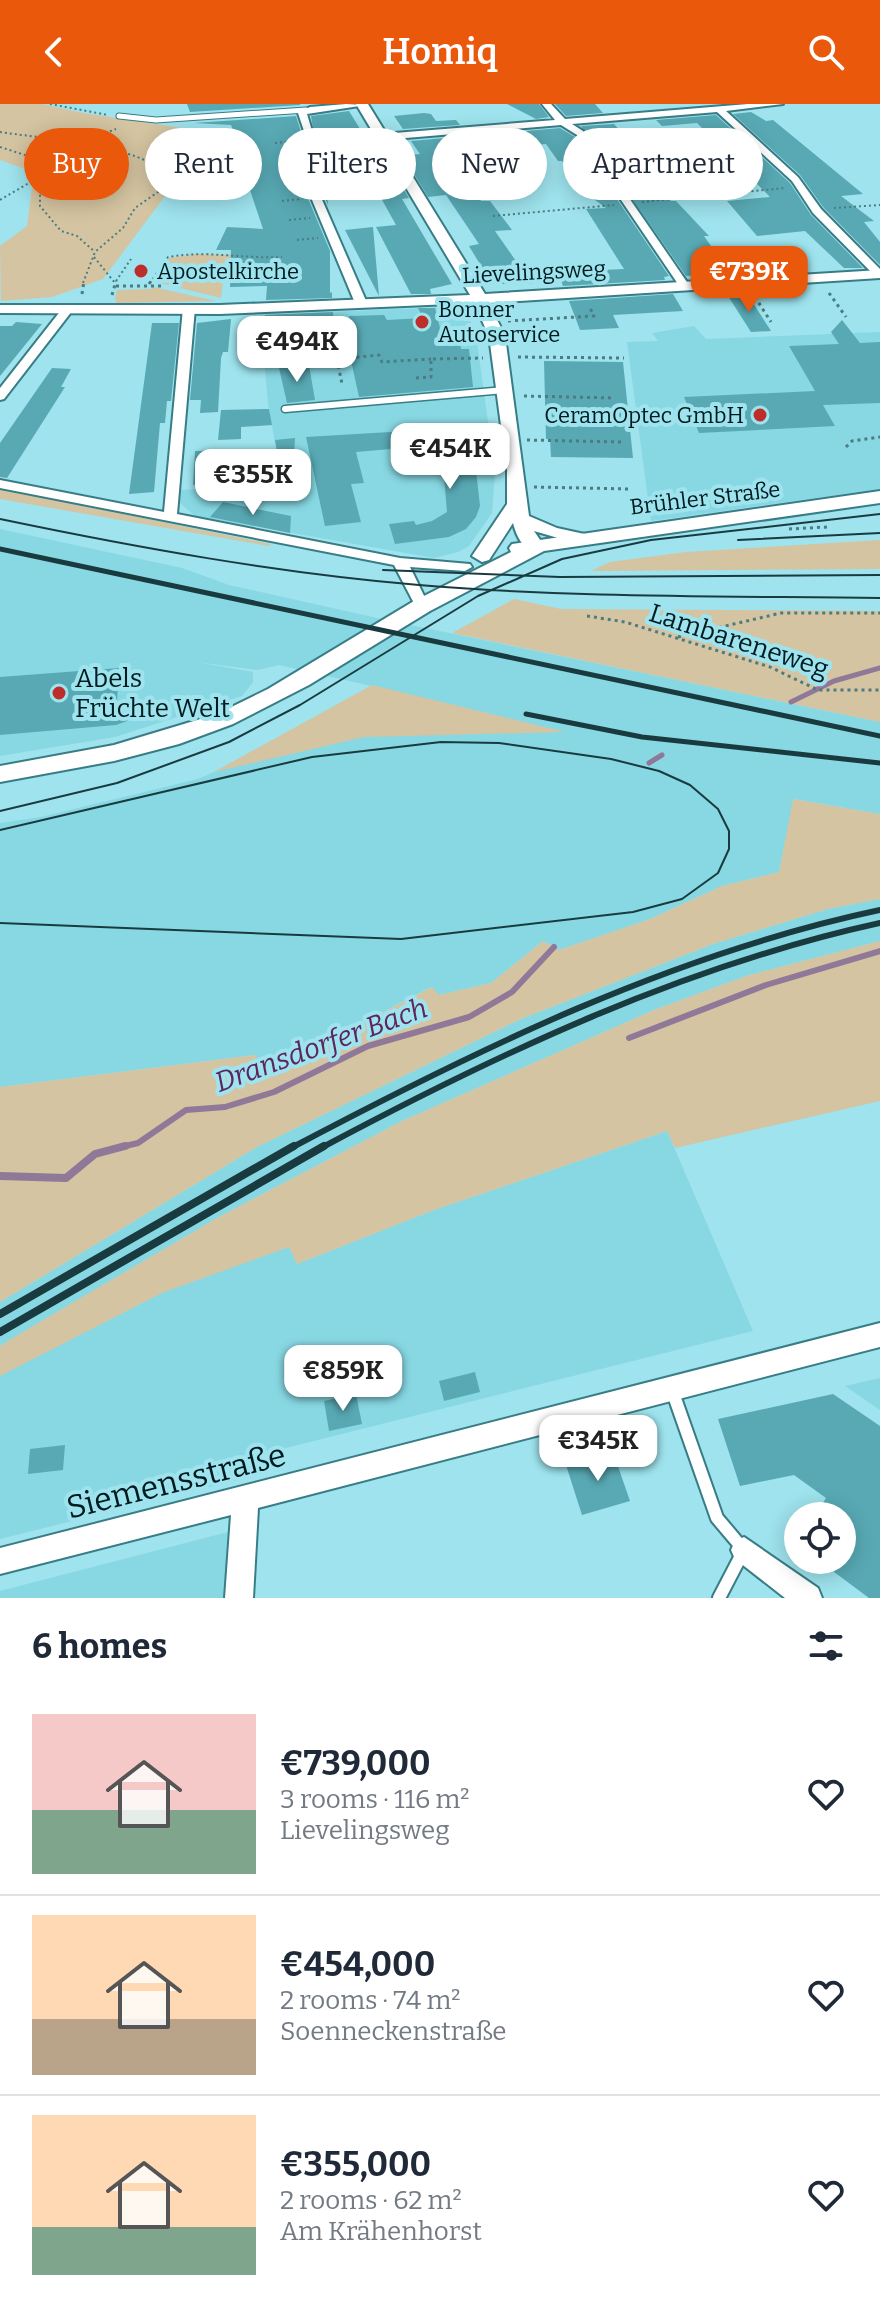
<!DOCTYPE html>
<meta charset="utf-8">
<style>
:root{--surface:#fff;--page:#f6f6f7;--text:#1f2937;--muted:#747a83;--line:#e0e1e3;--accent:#ea580c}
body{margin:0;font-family:Bitter,serif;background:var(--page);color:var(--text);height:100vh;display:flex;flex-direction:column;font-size:30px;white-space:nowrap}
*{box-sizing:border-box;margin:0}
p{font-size:26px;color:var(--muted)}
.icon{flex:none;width:44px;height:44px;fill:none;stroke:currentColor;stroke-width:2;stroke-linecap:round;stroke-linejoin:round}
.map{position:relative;height:1494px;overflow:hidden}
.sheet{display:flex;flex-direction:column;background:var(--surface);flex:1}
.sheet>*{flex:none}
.hud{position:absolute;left:24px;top:24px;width:832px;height:72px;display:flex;gap:16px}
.controls{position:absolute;left:784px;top:1398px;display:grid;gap:16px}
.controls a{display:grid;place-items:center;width:72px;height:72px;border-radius:50%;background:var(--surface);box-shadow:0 4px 20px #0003;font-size:40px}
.price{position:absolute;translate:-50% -68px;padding:0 18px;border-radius:16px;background:#fff;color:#222;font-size:26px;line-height:52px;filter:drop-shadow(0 2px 4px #0008)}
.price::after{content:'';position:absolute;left:50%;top:48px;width:24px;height:18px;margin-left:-12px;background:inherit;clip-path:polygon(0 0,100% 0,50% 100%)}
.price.on{background:var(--accent);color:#fff}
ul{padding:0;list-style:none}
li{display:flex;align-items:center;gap:24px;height:200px;padding:0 32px}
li+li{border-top:2px solid var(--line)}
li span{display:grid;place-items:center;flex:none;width:224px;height:160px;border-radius:0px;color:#555}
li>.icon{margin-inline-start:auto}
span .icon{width:96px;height:96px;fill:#fffc;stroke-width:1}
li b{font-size:34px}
h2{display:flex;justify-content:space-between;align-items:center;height:96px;padding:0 32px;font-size:34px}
.chip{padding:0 28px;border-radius:36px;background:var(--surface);box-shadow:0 4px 20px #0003;font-size:28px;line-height:72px}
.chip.on{background:var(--accent);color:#fff}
header{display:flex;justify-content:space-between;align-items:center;height:104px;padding:0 32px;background:var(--accent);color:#fff;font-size:36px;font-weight:600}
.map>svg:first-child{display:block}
</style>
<header><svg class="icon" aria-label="back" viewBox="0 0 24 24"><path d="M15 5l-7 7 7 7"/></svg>Homiq<svg class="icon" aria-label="search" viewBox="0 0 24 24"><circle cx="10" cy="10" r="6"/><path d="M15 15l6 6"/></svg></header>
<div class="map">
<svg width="880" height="1494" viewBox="0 0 880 1494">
<rect width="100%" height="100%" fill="#9ee3ed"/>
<path fill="#87d8e3" d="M447,203L466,207L476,230L495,370L492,409L469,442L458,448L434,454L195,412L180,399L181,386L282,380L268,299L260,211Z
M694,222L706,235L880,228V385L651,417L627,238L658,237L652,229Z
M0,425L182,464L229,481L386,516L880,618V710L794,695L779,768L722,782L650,815L559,846L543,837L491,879L439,891L431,883L267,968L254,951L0,983V719L41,713L198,675L300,630L371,582L279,561L258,566L196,558L253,568V578L242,592L115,633L0,652Z
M880,795V837L746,872L654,906L402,1017L217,1114L0,1242V1198L257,1043L521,915L713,840L828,805Z
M667,1027L753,1227L242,1355L246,1374L0,1435V1272L10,1266L35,1228L289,1143L297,1160L434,1106Z
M880,1274V1306L845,1282Z
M228,1428L224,1494H0V1487Z"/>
<path fill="#d4c4a1" d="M0,0H42L84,9L221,30L228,51L209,87L168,88L103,175L52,193L1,197L0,142L27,122L33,76L25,65L0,56Z
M196,150L232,151L274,164L224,168L221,194L156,178L169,154Z
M153,183L216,197L117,199L115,195L117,186L151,185Z
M0,385L271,440L269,442L0,395Z
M880,436V465L591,467L610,458L686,448Z
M514,495L561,505L880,507V618L452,529Z
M372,581L565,628L364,633L214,668Z
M793,695L880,710V795L828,805L713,840L521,915L257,1043L0,1198V983L255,951L268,968L432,883L439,891L491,879L543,837L559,846L650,815L722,782L779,768Z
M880,837V997L675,1044L667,1027L434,1106L297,1160L289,1143L162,1189L0,1272V1242L16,1232L217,1114L402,1017L654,906L746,872Z"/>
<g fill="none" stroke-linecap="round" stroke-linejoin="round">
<path stroke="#907898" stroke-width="5" d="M791,598L834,577L880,564
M649,659L662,651"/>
<path stroke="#907898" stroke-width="6" d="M629,934L766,881L880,847
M117,1044L138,1039L186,1006L225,1003L274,988L368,942L469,913L512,888L554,843"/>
<path stroke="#907898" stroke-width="8" d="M0,1072L66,1074L95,1050L125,1042"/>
</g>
<path fill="#58a9b4" d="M187,0H300V1L190,8Z
M507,0H539L549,13L536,15Z
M555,0H595L603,9L566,12Z
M349,7L378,54L384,53L409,94L402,95L452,180L430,185L431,190H411L376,123L396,121L376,85L327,90L328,101L323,90L311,12Z
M751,8L766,17L773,16L863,90L841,92L874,117L864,118L880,138V161L823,103L800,71L733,10Z
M424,9L431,10L436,17L456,16L460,21L403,25L394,12Z
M716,11L790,79L811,111L863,164H844L805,127L757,132L727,97L770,93L697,19L662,22L656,16Z
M296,12L301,28L307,92L330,147V189L332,188V194L266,196L267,182L230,183L231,146H216L227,123L263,125L243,65L248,64L231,21L194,19Z
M614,20L653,64H643L671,97H676L709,132H704L718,152L706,156L714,170L686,172L581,22Z
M560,24L575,33L669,172L664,173L665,176L563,182L558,168L624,165L586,105L606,104L584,88L562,57H558L546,40L536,41L526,27Z
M468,32L472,38L451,40L455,45L447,48L481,97H490L512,126L495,127L532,180H492L469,142L479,140L446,91L428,93L403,52L420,50L411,37Z
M373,123L379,192L345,126Z
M673,190L683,207L613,211L619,224L580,226L569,197Z
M747,191L753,199L771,227L751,228L728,192Z
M418,204H435L441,228L458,227L461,245H469L473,283L359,293L352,261L349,212L384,211L387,216L423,214Z
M333,208L334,225L265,224V211Z
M231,215L228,248H223L221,254L218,308L200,309L201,296H190L197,219Z
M842,216L860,239L880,238V299L823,301L835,322L699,329L684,293L815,287L789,242L839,240L831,228Z
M16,218L42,220L0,272V222H12Z
M152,219H179L171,297H167L165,319H160L154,388L129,390Z
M544,257L623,258L633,354L551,353L550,335H546Z
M309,261L315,296L287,299L279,264Z
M52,264L71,265L61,283H65L7,374L0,373V339Z
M269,305L272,321L241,323V335L218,336L221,306Z
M471,321L480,402L476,413L466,425L449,433L395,440L389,420L414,417L416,421L432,417L447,408L440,324Z
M424,326L426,342L356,348L364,379L351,380L361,418L325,422L306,333Z
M295,334L292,391H285L275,336Z
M228,346L227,379L193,381L195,347Z
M223,398L291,412L290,429L210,413Z
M119,564L117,598L130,616L116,621L0,631V573Z
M475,1268L480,1288L444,1297L439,1277Z
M356,1290L362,1320L329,1327L324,1297Z
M833,1290L880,1322V1494H869L818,1456H842V1412H815L826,1394L794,1371L740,1382L718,1315Z
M65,1341L63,1366L28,1370L30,1345Z
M613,1348L630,1397L582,1411L566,1361Z"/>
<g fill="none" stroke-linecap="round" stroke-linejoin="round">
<defs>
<path id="service-far2" d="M119,12L156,16L306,6"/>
<path id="service-far1" d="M285,305L505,286"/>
<path id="service" d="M672,1286L717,1414L744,1446L719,1494"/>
<path id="minor" d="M346,0L366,1L307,10L312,27L320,91L367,199L361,202L355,199L310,91L304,27L298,9L310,3Z
M542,0H551L565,15L748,0H783L726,7L798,73L821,105L880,165V173L875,172L813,109L792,77L717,8L572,20L583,27L689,181L684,184L680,183L577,31L561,21L382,36L377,33L382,30L555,16Z
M189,201L195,204L177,410L400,454L470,460L472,463L465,467L410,463L429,502L427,505H417L394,461L0,384V376L164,408L183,204Z
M62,205L72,207L4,295L0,296V284Z
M880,1219V1243L258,1404L253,1494H225L231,1411L0,1470V1444Z
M744,1433L818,1484L822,1494H785L735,1455L731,1446L735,1437Z"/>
<path id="tertiary" d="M356,0H368L485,190L880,166V174L489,199L505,232L529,412L557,424L589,431L591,435L582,441L534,427L545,443L536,449C523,445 516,432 513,419L489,456L482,458L472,452L507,400V366L489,232L474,199L220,210L0,209V201H220L470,191Z"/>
<path id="secondary" d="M880,387V399L544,447L430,507L309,581L233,620L179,640L114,657L0,678V662L114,641L217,610L268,585L414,497L511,448L509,444L512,440Z"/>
</defs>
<use href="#service-far2" stroke="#387d86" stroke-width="7"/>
<use href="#service-far1" stroke="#387d86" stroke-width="9"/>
<use href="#service" stroke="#387d86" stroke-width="16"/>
<use href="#minor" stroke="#387d86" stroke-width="4"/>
<use href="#tertiary" stroke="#387d86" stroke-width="4"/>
<use href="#secondary" stroke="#387d86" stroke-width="4"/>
<path stroke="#4c7b82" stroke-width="2" stroke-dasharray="2 3" stroke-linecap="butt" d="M50,0L108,11
M0,28C32,33 134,42 155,63C159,67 162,74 165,79L158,88L135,104L123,124L95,148L83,179
M275,39L295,37
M0,43L28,52L40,88V102L61,127L77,132L95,148
M0,96L56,63L100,31L116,25
M282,97L302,95
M642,98L785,84
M834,104L880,101
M493,112L614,101
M289,116L310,114
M297,136L318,134
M94,153L115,179
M116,177L131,155
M150,179L168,153C209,146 242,155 282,153"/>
<path stroke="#4c7b82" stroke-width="3" stroke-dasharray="3 4" stroke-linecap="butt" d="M149,180L151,177
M116,182H164
M829,189L846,213
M82,190L84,177
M112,191L116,177
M755,193L771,218
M508,217L594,212L590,204
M297,246L300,259L379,251L382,258L431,255
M518,253L624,254
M337,255L342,280
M416,274L431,273V255L483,254
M524,292L614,294
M527,336L622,338
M846,343L852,337L880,333
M534,383L631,385
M789,425L827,423
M587,512L625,518L770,563L818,586H880
M678,533L781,509H880"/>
<use href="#service-far2" stroke="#fff" stroke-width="5"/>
<use href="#service-far1" stroke="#fff" stroke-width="6"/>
<use href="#service" stroke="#fff" stroke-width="12"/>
<use href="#minor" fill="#fff" fill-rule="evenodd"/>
<use href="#tertiary" fill="#fff" fill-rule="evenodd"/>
<use href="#secondary" fill="#fff" fill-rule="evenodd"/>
<path stroke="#193b40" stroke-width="2" d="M0,415C139,444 278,469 419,481C572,494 726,492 880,494
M738,436L880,429
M383,466L560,473L880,471
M0,707L117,679L229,638L300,601L478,492L562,455L651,436L880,410
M0,726L312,653L441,638L499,639L611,655L659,667L690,681L718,705L729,727V745L718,769L682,795L633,808L401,835L0,819"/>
<path stroke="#193b40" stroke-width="5" d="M0,445L880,632
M526,610L642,633L880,659"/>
<path stroke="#193b40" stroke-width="6" d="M291,1044C478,945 672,850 880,806
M321,1044C497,950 683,862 880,819"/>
<path stroke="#193b40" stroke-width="8" d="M0,1210L294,1042
M0,1228L324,1042"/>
</g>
<g fill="#bd2e2a" stroke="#9ee3ed" stroke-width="3">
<circle cx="141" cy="167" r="8"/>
<circle cx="422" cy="218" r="8"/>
<circle cx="760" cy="311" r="8"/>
<circle cx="59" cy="589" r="8"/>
</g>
<g text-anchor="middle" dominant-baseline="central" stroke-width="8" stroke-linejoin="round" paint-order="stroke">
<g font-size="22" fill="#001c20" stroke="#9ee3ed" text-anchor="start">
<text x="157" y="167">Apostelkirche</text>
<text x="438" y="205">Bonner<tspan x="438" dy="25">Autoservice</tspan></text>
<text x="744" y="311" text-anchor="end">CeramOptec GmbH</text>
</g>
<g font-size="22" fill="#001c20" stroke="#9ee3ed">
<text transform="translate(534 168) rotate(-3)">Lievelingsweg</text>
<text transform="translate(705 394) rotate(-7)">Brühler Straße</text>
</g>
<g font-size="26" fill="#001c20" stroke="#9ee3ed">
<text transform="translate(739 537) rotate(18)">Lambareneweg</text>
</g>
<g font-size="26" fill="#001c20" stroke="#9ee3ed" text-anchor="start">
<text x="75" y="574">Abels<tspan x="75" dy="30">Früchte Welt</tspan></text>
</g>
<g font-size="28" font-style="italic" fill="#5c255c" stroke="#9ee3ed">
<text transform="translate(321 941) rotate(-20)">Dransdorfer Bach</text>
</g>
<g font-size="32" fill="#001c20" stroke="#9ee3ed">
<text transform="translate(176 1377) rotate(-14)">Siemensstraße</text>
</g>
</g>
</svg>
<div class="controls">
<a><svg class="icon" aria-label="locate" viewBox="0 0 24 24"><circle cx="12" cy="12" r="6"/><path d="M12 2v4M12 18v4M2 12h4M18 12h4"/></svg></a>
</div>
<b class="price on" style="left:749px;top:210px">€739K</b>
<b class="price" style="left:297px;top:280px">€494K</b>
<b class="price" style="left:450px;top:387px">€454K</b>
<b class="price" style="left:253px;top:413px">€355K</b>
<b class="price" style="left:343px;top:1309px">€859K</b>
<b class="price" style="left:598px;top:1379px">€345K</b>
<div class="hud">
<a class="chip on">Buy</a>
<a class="chip">Rent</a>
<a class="chip">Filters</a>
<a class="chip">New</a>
<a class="chip">Apartment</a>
</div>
</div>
<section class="sheet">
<h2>6 homes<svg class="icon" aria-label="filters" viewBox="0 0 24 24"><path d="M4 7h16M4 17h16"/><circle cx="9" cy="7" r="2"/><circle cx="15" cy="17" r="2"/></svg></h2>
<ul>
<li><span style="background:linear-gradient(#f6c9c9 60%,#7fa58c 0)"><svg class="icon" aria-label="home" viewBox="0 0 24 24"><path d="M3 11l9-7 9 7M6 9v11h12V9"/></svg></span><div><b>€739,000</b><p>3 rooms · 116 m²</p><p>Lievelingsweg</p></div><svg class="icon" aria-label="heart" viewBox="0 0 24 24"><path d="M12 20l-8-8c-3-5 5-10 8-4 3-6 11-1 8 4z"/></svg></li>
<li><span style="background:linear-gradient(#ffd9b3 65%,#b9a48a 0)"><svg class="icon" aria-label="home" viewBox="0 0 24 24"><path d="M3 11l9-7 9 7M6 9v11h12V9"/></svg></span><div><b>€454,000</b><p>2 rooms · 74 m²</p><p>Soenneckenstraße</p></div><svg class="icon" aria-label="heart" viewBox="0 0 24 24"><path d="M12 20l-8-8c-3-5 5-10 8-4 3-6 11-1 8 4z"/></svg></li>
<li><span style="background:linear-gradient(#ffd9b3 70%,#7fa58c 0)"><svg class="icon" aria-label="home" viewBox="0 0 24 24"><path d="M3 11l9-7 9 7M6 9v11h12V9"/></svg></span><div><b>€355,000</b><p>2 rooms · 62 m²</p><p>Am Krähenhorst</p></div><svg class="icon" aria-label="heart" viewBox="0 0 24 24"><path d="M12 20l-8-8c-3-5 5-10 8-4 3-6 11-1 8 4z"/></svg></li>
</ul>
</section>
